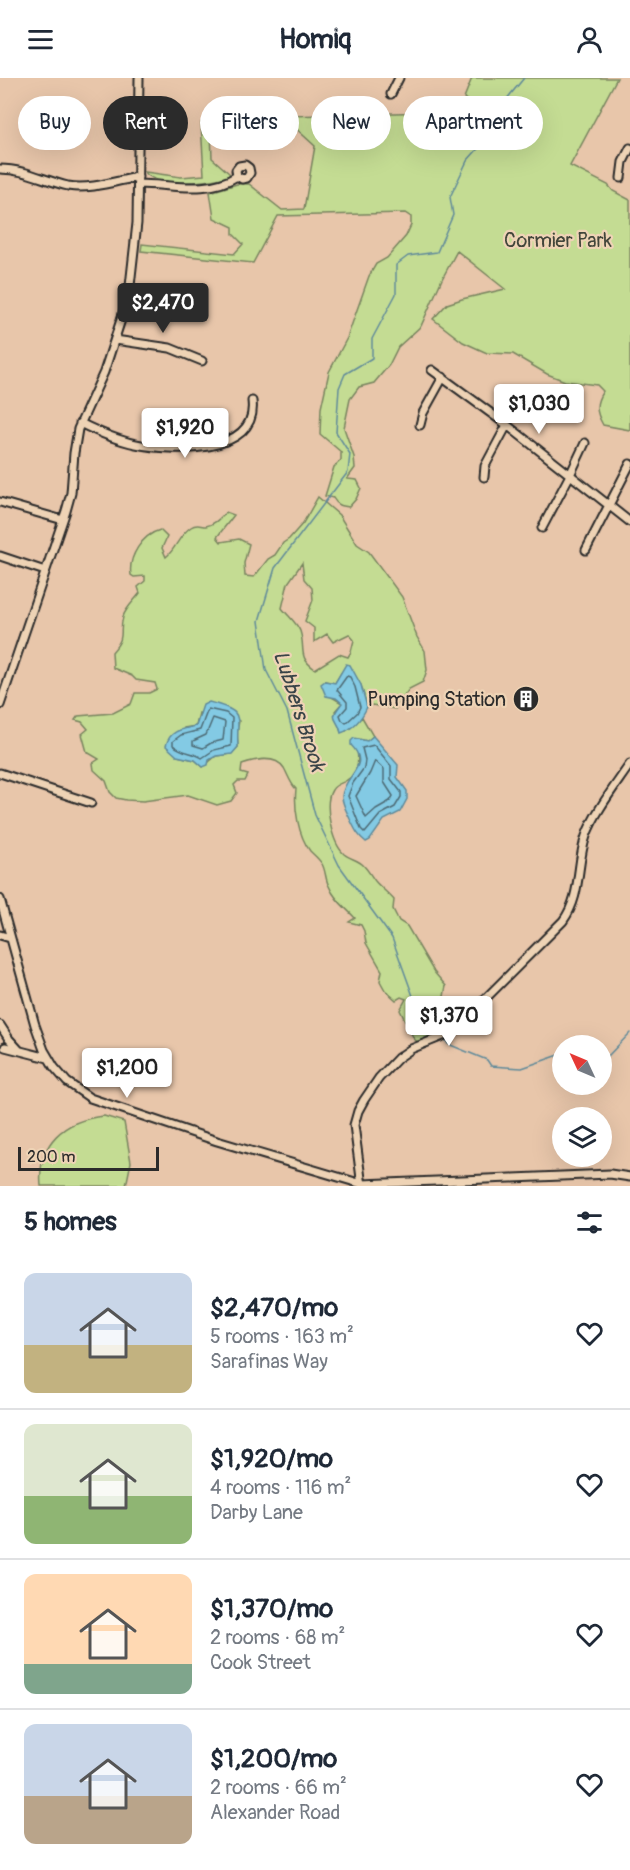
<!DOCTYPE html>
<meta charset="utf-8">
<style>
:root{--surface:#fff;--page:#f2f2f3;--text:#1f2937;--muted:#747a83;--line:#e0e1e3;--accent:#2b2b2b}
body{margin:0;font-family:Pangolin,sans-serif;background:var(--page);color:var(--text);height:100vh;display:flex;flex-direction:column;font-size:22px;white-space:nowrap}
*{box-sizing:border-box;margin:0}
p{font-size:20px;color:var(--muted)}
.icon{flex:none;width:33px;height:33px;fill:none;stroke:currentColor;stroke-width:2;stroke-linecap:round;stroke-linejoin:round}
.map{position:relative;height:1108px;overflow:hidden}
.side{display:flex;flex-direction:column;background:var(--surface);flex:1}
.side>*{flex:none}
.banner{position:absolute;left:18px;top:18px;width:594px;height:54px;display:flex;gap:12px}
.needle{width:39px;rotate:314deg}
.tools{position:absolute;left:552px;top:957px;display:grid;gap:12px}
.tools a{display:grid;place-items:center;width:60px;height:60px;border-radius:50%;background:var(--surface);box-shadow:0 6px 24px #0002;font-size:30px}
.scale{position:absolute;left:18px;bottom:15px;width:141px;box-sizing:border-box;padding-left:6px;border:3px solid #2b2b2b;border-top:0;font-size:16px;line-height:21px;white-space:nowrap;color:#2b2b2b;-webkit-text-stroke:4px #eed3b5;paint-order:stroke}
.price{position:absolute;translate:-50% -51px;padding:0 14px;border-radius:6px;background:#fff;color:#222;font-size:20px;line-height:39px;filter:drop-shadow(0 2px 3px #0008)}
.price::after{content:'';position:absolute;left:50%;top:36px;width:18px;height:14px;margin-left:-9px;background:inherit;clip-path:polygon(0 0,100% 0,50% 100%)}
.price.active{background:var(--accent);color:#fff}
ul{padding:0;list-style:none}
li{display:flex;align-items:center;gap:18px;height:150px;padding:0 24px}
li+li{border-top:2px solid var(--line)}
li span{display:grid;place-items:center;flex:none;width:168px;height:120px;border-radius:12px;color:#555}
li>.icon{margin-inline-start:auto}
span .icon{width:72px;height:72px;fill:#fffc;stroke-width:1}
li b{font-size:26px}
h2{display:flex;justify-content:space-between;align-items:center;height:72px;padding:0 24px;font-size:26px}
.tag{padding:0 21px;border-radius:27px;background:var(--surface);box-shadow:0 6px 24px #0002;font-size:21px;line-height:54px}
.tag.active{background:var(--accent);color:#fff}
header{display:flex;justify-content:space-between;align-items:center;height:78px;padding:0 24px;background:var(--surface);font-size:27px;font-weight:700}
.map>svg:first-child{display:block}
</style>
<header><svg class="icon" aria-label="menu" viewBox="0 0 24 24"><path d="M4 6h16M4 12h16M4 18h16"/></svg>Homiq<svg class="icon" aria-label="person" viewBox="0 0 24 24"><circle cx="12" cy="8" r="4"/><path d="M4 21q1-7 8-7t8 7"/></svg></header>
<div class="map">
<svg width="630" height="1108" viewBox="0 0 630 1108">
<rect width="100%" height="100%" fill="#e8c6aa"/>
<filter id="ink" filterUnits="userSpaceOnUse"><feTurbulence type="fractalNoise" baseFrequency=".0167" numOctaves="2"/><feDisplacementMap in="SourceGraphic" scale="12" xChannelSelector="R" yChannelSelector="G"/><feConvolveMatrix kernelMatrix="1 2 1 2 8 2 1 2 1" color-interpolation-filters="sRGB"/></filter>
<g filter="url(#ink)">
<path fill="#c4dc93" stroke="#78845f" stroke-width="1.5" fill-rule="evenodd" d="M472,0H617L570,88L608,107L613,113L630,122V352L603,347C595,333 595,325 603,313L597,307L565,303L547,296L513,276L487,275L463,264L433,241L447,226L462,221L505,211L457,173L442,201L421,248L398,269L389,287L374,305L359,309L350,321L344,350L354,379L355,390L347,401L357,402L361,410L356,421L349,429C341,428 337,427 333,420L325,418L334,389L341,382V374L320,356L321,330L329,294L347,260L369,198L376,186L387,180L406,158L411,147V139L405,135L278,138L253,185L141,173L142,166L234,176L243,166L233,156V149L214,140L210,114L237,106H249L282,132L304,131L315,68L292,47L211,53L212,80L230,96L228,98C212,104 154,110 145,94L181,99L204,97L201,45L252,39L466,33L470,35L475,29L464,20Z
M318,419L339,437L357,466L369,474L402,519L417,559L425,573L427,592L423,604L409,611L395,631L372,627L367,629L361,607L341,595L335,605L325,603L330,618L342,625L335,633L341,654L346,653L362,639L373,658L367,663L358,661C355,676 364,692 347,702C342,706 336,705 332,712C323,726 332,765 344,776C350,781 359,782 364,788C368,792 371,798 375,803C381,810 388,815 394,822L393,831L399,843L407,848L434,894L446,908L440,939L445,946V951L418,964L414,961L400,932L406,921L401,919L396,922L385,912L380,903L382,893L366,865L364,853L361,847L349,844L355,840C346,830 334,821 329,808C325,801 326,793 322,786C319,781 314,777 310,773C298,757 294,730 296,711C290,705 288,697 284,690C275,676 254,682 242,686L241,695L248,697L245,703H238L234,707L237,715L231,723L217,727L188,717L143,723L126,722L116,720L110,714L106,703L94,692L93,685L99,681L87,674L82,656L88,651L82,644L75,642L78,638L113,635L131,626L135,615H149L157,611L155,605L136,602L132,598L113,590L112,574C127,557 118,556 123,539C125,531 135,522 140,515L138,509L145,503V498L134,499L131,497C128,479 142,457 160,452L167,459L162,470L166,479C176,471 179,457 191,449C197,445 200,448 206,448C214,447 220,440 226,434L234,437L217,459L221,464L239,461L249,466L244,485L245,498L254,499L268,481L275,477L283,465L289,461L303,445ZM302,485L304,501L312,510L313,522L305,543L314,550V564L327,556L333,564L349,556L354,562L351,574L348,579L339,576L315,591C297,579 306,571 300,553C297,545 287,537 282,530L288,505ZM199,635L239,643L237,654L238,669L231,676L216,678L203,689L195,682L177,678L184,650L196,648Z
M104,1038L124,1044L131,1084L126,1108H41C37,1065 64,1042 104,1038Z"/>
<path fill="#83cae4" stroke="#608a9a" stroke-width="1.5" d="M346,586L350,587L361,607L367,629C362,640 353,651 341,655C338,638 327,644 342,625L336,620L326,618L321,606L325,603L335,605Z
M209,624C247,634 236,637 238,669L232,676L216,678L209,682L208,687L203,689L195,682L177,678L166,668C169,652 183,651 196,648L203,627Z
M373,658L398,687L397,699L407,713V721L400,734L384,742L370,762L366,764C357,757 355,751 350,741C347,734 342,726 342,718C344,697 372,688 351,667V663L354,660L367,663Z"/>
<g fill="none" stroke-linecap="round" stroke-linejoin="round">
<path stroke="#4e6b75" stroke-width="1.5" d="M347,598L350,599L355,609L360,629L357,635L346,645L342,642L340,637L347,629V624L337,612Z
M208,631L226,635L232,640L231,668L214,672L202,680C193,674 182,675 173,667V663L181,657L200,652Z
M213,640L225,644L223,662L211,665L203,670L193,667V663L206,657Z
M374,667L391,688V701L401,714V719L395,729L380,737L365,755L361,751L348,718L353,705L364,690L365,682L362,670Z
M375,683L384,691V704L393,718L390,723L376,731L366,740L356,718L370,695Z"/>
<path stroke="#608a9a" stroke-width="1.5" d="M440,954L413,918L392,860L339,787L315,737L287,633L266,592L259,543L275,490L348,394L350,376L336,354L339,310L345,296L372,280V261L396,216V187L408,178L437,174L453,137L450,119L467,83L484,64L492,39L524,0
M445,961L448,966L487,982L491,988L522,990L562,976
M602,978L607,979L630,955"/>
<defs>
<path id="minor" d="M391,16L399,0
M0,91C25,91 45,103 68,108C90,112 116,103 138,99
M621,100L623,84L630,70
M138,106C170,106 208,117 237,98L236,92L239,88L245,87L249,90L250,95L247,100L242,101L237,98
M115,262L170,270L202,283
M432,292L507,347L630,444
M80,345C98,354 116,362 136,366C170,373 259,378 252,323
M420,347L423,335L443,299
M484,399L485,388L507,347
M0,424L63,442
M542,450L570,397L585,365
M586,472L630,386
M0,478L45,493
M0,627L66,433L71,415L74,375L78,351L104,294L129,217L137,145L139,0
M0,695L91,725
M0,821L35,947L44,972L54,989L67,1004L90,1020L217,1063L362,1106L610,1096L630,1099
M0,857L10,860
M0,947L9,961L19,972
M5,969L48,980
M362,1108L354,1047L358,1033L364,1022L379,1000L398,980L411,971L443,958L458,948L563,843C582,817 576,787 586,758C594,735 616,707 630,686"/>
</defs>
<use href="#minor" stroke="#2b2b2b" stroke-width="11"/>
<use href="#minor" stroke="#eed3b5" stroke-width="7"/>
</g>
</g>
<defs>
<symbol id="building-disc" viewBox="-11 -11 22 22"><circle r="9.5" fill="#2b2b2b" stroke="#eed3b5"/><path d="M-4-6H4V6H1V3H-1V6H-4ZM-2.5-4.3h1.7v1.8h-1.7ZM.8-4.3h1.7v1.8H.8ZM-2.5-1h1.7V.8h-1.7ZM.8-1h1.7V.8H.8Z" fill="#fff"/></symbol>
</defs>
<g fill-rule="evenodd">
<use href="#building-disc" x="511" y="606" width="30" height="30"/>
</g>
<g text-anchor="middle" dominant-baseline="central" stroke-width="4.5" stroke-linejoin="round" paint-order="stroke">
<g font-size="20" fill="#42463b" stroke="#eed3b5">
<text x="558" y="162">Cormier Park</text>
</g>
<g font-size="20" fill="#2b2b2b" stroke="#eed3b5" text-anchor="end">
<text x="506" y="621">Pumping Station</text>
</g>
<g font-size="21" font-style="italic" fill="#384347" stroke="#eed3b5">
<text transform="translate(299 633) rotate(72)">Lubbers Brook</text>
</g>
</g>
</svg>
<div class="tools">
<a><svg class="needle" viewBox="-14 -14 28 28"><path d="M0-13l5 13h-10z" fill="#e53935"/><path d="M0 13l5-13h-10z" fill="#747a83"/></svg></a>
<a><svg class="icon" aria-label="layers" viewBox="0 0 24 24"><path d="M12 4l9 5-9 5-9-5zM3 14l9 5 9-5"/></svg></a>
</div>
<div class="scale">200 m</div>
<b class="price active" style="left:163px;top:256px">$2,470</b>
<b class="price" style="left:539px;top:357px">$1,030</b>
<b class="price" style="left:185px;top:381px">$1,920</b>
<b class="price" style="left:449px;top:969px">$1,370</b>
<b class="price" style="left:127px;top:1021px">$1,200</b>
<div class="banner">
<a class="tag">Buy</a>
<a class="tag active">Rent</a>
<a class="tag">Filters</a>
<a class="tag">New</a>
<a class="tag">Apartment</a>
</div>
</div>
<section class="side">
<h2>5 homes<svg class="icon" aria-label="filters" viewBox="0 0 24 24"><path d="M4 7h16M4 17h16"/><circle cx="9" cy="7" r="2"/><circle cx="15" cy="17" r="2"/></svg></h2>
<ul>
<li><span style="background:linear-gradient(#c9d6e8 60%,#c2b280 0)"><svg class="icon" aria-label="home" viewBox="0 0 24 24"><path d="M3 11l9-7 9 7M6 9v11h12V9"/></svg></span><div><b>$2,470/mo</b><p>5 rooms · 163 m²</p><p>Sarafinas Way</p></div><svg class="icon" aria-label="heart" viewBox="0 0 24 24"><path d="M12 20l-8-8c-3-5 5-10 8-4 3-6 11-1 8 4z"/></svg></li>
<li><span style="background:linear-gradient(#dfe7d0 60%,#8fb573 0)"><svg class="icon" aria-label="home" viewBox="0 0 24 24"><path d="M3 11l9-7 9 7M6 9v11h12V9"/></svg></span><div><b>$1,920/mo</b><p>4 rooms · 116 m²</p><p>Darby Lane</p></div><svg class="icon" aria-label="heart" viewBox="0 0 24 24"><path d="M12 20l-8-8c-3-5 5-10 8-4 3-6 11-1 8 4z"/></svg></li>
<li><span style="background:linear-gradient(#ffd9b3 75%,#7fa58c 0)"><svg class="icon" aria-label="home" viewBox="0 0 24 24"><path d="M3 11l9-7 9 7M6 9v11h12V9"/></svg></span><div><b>$1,370/mo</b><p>2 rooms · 68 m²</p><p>Cook Street</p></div><svg class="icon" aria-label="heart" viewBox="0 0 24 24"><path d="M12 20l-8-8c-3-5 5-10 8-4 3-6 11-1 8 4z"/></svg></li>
<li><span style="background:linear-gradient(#c9d6e8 60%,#b9a48a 0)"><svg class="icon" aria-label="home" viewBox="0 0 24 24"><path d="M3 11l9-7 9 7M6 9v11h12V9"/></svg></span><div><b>$1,200/mo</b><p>2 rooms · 66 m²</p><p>Alexander Road</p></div><svg class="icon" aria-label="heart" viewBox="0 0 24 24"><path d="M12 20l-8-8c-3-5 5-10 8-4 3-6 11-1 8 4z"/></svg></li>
</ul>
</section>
